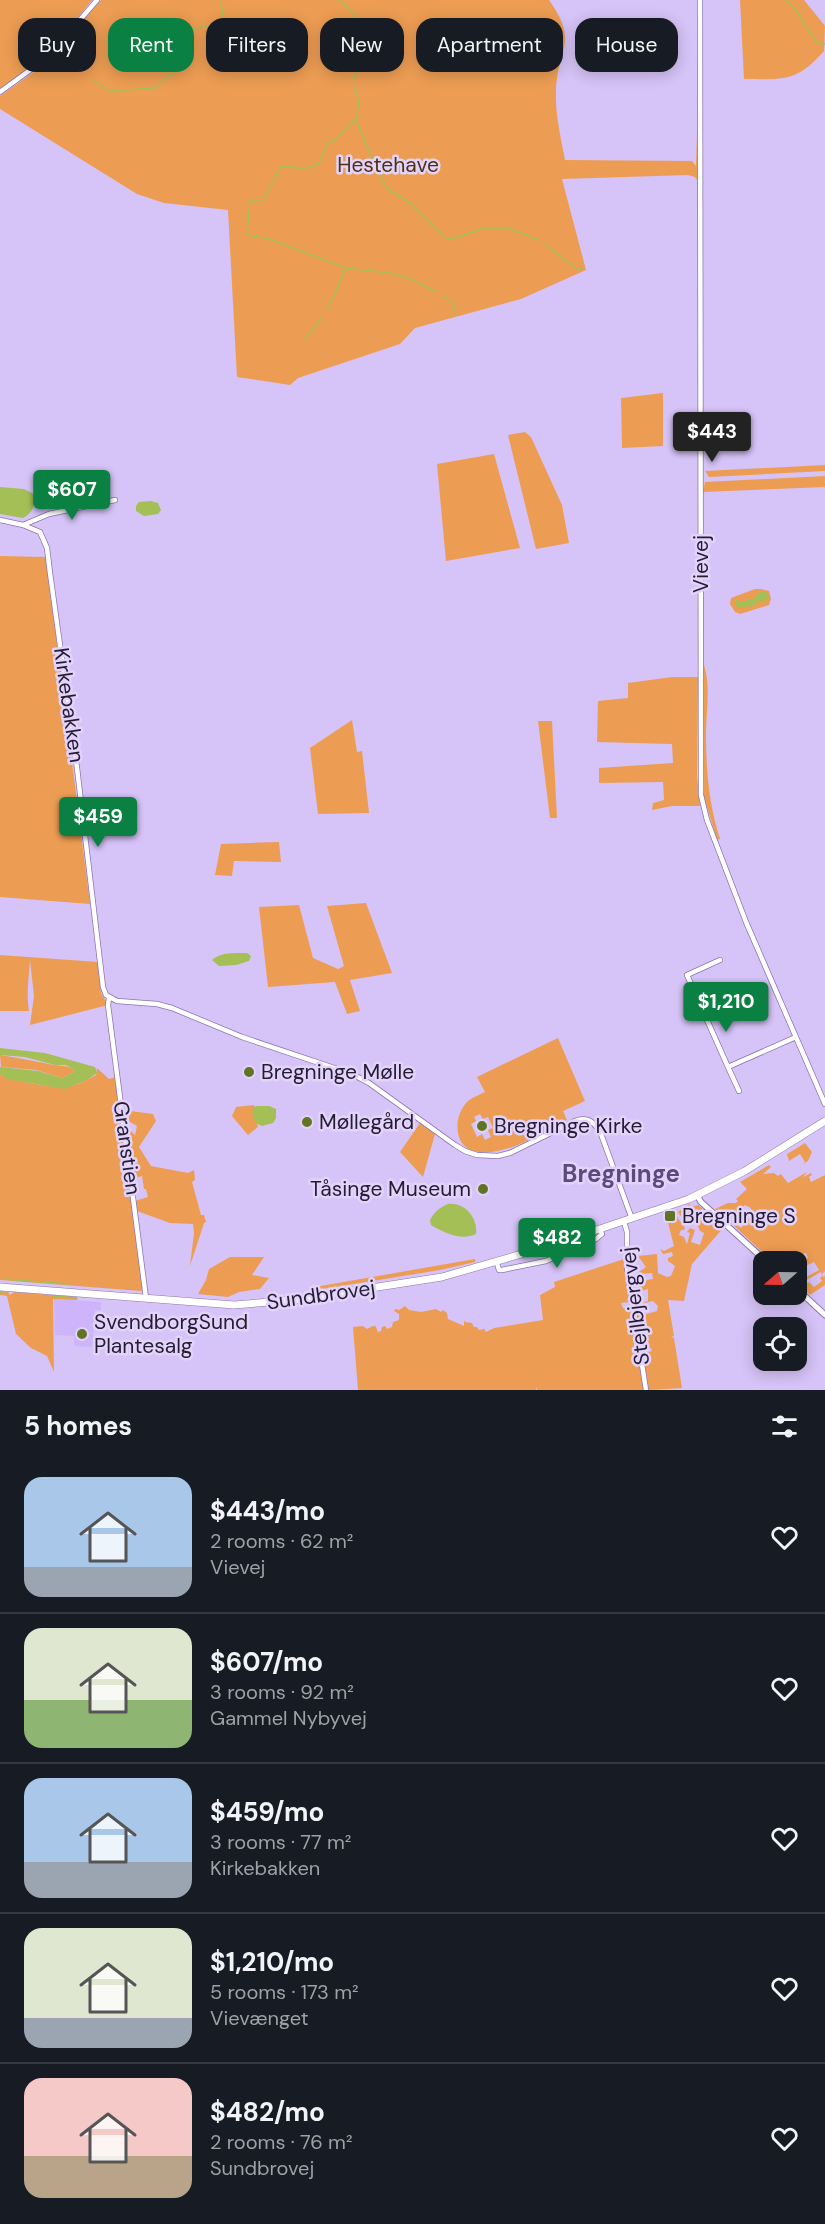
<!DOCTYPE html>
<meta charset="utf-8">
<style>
:root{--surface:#171b24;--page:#20242c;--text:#f1f3f6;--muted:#9ea1a6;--line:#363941;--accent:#0b8043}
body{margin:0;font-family:"DM Sans",sans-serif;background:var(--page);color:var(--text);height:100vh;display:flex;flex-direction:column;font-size:22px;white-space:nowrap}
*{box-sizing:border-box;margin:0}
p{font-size:20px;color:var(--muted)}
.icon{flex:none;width:33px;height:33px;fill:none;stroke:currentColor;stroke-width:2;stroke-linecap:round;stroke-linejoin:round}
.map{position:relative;height:1390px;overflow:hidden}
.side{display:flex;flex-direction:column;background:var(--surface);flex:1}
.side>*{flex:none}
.guide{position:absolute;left:18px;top:18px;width:789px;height:54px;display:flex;gap:12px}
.needle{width:39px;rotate:250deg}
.buttons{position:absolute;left:753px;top:1251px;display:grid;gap:12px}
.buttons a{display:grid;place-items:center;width:54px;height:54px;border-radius:12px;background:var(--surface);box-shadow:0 3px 15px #0003;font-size:30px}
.price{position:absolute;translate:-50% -51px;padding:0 14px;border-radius:6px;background:var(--accent);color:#fff;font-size:20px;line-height:39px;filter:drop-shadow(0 2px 3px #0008)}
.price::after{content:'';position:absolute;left:50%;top:36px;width:18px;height:14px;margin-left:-9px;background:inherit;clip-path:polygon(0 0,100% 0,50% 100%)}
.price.on{background:#222;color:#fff}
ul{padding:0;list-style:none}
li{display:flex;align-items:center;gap:18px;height:150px;padding:0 24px}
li+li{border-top:2px solid var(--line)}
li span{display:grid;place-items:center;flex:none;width:168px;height:120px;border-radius:18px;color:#555}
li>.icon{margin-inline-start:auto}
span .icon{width:72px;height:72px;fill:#fffc;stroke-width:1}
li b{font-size:26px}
h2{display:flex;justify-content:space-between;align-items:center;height:72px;padding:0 24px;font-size:26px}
.chip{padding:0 21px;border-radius:18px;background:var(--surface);box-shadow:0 3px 15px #0003;font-size:21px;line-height:54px}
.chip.on{background:var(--accent);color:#fff}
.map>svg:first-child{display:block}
</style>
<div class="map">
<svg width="825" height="1390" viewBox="0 0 825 1390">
<rect width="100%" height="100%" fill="#d6c3f7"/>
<path fill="#ceb4fa" d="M54,1299L101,1302V1310H95L92,1347L74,1346V1336L55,1335Z"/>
<path fill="#ed9d53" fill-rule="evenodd" d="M0,0H92L46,56L0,89Z
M101,0H549C580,44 557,47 556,92C555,114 561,138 565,160L692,161L696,166L698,99L697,180L695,177L688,175L562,179L586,270L521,299L415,328L400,344L298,378L290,385L237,377L228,210L164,203L137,194L0,109V96L38,69L50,58Z
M740,0H804L825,26L824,51C796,83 783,79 744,79Z
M663,393V446L622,448L621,398Z
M525,432L531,437L562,505L569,543L536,549L508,435Z
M494,454L520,548L446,561L437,464Z
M825,465V471L709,477L705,471Z
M825,476V487L703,492L705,482Z
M0,556L46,557L90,904L0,897Z
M755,589H761L769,591L771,599L769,605L740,614L735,612L730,604L731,598Z
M704,665C711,687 706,711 706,734C706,771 709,804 720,839L717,840L704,797Z
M672,677H698L697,776L700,806H672L652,810L653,803L664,800L663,782L599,783V768L673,763L672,744L597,742L598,701L628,698V683Z
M352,720L357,752L362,751L369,813L318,814L310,748Z
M538,721H552L557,818H550Z
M279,842L281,862L234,861L232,876L215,875L221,844Z
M366,903L392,973L350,980L360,1011L347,1014L335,982L268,987L259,907L299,905L313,958L338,969L344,966L327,906Z
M0,955L98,962L101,993L108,1005L30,1025L34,996L30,960C29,977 26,992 29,1011H0Z
M558,1038L585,1101L563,1111L567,1120C540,1133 510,1155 479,1152C453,1150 452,1116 468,1101C473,1097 479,1095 485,1092L477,1077ZM480,1114L483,1119L488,1117L493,1128L488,1130L491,1137L485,1140L482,1134L477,1137L471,1124L476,1121L474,1117Z
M0,1055C18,1058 36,1061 54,1065C61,1066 66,1065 73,1069L74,1072L62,1078L36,1070L1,1067Z
M97,1068L109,1079L116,1077L144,1289L141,1291L0,1280V1074C6,1080 60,1089 69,1087C77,1085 89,1079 96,1075Z
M254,1105L258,1127L248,1135L232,1116L236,1107Z
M123,1110L153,1114L156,1121L139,1147L151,1166L188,1173L194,1170L195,1180L192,1182L201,1215H204L206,1222L204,1223L190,1266L194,1233L193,1224L170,1223L137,1211L135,1201L148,1197L146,1189H144L142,1176L132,1179L125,1128L126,1126L135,1135L137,1126L125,1119Z
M420,1123L435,1134L423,1177L400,1152Z
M805,1143L812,1152L808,1161L801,1165L805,1162L800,1154L789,1161L787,1154Z
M769,1165L771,1167L763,1174L774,1173L778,1176L781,1174L788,1183L807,1172L803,1177L811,1173L812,1175L809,1177L811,1182L825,1175V1271L822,1274L823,1277L825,1276V1285L810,1295L802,1287L809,1282L814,1287L822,1281L820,1278L822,1276L821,1272L799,1284L797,1282L819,1270L814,1262L799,1269L797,1273V1266L803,1263L801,1259L808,1258L806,1253L782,1261H772L731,1223L733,1222L741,1228L751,1215V1208L745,1205L727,1220L715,1209L728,1203H736L738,1201L736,1199L747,1189L740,1182Z
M689,1204L692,1207L698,1205L724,1227L692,1264L684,1301L668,1300L674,1336L671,1337L674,1338L682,1388L649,1390L643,1354L652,1351L651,1348H647L646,1346L642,1347V1351L636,1314L642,1313L643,1315L657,1311L658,1306L653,1301L636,1305L648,1301V1289L638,1292V1296L634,1295L636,1287H633L632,1279L634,1277L642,1278V1281L653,1279L652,1273L641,1274L639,1272L646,1267L638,1256L657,1254L658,1273L667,1277L671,1276L675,1266L668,1261V1258L673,1256L672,1252L663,1254L660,1249L664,1251L674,1246L668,1223L672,1221L671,1217L674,1213L685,1228L684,1230H681L679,1235L684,1237L687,1244L690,1233L687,1232L690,1228L695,1230L691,1242L700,1245L704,1233L700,1231L697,1224L683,1219L678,1212Z
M230,1257H264L252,1275L269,1278L260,1289L239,1292L228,1297L198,1294L206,1280L209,1269Z
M475,1259V1262L440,1270L317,1290L315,1287Z
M624,1259L630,1302L621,1303L623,1308L631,1310L644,1390H537L536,1387V1390H358L353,1327L363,1326L367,1329L373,1326L374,1327L375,1325L378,1332L381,1331L382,1327L385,1326L387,1329L392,1327L393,1322L399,1320V1314L394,1311L395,1309L399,1310L405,1306L409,1310L421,1312L436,1309L441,1312L443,1310L447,1313L448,1319L464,1326V1320L465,1322L472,1323L474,1327H477L479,1330L484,1329L486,1332L494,1328L543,1320L540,1295L555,1287L554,1282Z
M0,1291L8,1292L10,1295L14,1292L77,1297V1300L53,1299L54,1372L47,1356L31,1348L16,1334L7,1296L0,1295Z"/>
<path fill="#a4bf56" d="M0,487L24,489L34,494C36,504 33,513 23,518L0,514Z
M151,501L158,503L161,510L158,514L144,516L136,511V506L139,502Z
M762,592H766L769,596L768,601L765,600L755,603V606L753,604L751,607L748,606L744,608H739L735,604L736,599L741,602L755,598L758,593Z
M247,953L251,956L249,961L236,965L219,966L212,960C220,952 236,953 247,953Z
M0,1048L45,1053L95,1067L97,1073L87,1080L65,1089L7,1079L0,1074V1067L38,1071L62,1078L74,1072L73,1069L66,1065H55L25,1057L0,1055Z
M257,1106H269L276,1109V1118L273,1123L262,1126L256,1123L252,1113L254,1107Z
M448,1204C465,1202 478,1218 476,1234C462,1241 444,1233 431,1225L430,1220C434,1212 440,1207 448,1204Z"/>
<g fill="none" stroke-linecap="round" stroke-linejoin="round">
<path stroke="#a4bf56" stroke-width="1.5" d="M339,0L358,18C358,30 363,42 364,54L358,58V72L355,75L354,80
M784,1L788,2L793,6L816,41L819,44H825
M182,36L192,28L224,25L221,0
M94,80L109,91L155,88L177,70L181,42
M357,122L380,177L388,189L410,203L444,237L453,239L483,228H509L539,240
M545,244L574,267L583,269
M346,268C383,272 403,272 436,292
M443,296L453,303L456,314
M327,310L346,268L269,239L247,235L250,200H263L281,167L291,166L301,169L318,165L328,143C345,137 340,129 356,121L359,102L354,87
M305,340L322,317
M4,1279L68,1284
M0,1292L4,1293
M53,1296L77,1298"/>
<defs>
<path id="minor" d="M700,0L701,795L707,820L746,922L825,1104
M0,92L48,57L97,0
M0,520L23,525L40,532
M23,525L49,514L115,500
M40,532L47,548L50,573L77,768L103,987L106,995L117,1001L157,1004L172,1008L242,1037L352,1074L369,1083L455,1145L465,1151L477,1155L498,1156L510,1153L575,1121C587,1116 595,1122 601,1134L632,1219
M720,960L687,975L728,1067L796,1037
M109,998L108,1005L146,1298
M728,1067L739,1091
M624,1222L627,1232V1267L646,1390
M497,1263L499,1270H502L546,1261L596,1239L602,1234L600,1229"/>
<path id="tertiary" d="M697,1195L701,1202L767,1262
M796,1288L825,1315"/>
<path id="primary" d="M0,1287L234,1305L294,1300L442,1277L549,1246L689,1199L745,1171L825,1121"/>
</defs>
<use href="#minor" stroke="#8c75b0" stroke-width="6"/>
<use href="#tertiary" stroke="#8c75b0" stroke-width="7"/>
<use href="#primary" stroke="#8c75b0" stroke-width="8"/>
<use href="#minor" stroke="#fff" stroke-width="4.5"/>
<use href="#tertiary" stroke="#fff" stroke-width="5"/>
<use href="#primary" stroke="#fff" stroke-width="7"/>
</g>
<g fill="#617423" stroke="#e1d3fa" stroke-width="2">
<circle cx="249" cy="1072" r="6"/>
<circle cx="307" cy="1122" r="6"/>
<circle cx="482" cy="1126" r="6"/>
<circle cx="483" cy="1189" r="6"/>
<rect x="664" y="1210" width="12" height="12" rx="3"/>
<circle cx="82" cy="1334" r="6"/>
</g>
<g text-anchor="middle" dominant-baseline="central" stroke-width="5" stroke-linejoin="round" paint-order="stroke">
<g font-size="21" fill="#51300f" stroke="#e1d3fa">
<text x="388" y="165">Hestehave</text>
</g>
<g font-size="21" fill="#251b33" stroke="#e1d3fa">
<text transform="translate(701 564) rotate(-90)">Vievej</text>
<text transform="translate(69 705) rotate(82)">Kirkebakken</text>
<text transform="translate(127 1148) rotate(82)">Granstien</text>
<text transform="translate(321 1295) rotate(-8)">Sundbrovej</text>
<text transform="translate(635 1306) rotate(-97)">Stejlbjergvej</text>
</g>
<g font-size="21" fill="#251b33" stroke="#e1d3fa" text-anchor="start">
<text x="261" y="1072">Bregninge Mølle</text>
<text x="319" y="1122">Møllegård</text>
<text x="494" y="1126">Bregninge Kirke</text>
<text x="471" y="1189" text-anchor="end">Tåsinge Museum</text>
<text x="682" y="1216">Bregninge S</text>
<text x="94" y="1322">SvendborgSund<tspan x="94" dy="24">Plantesalg</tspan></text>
</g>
<g font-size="24" font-weight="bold" fill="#5f4880" stroke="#e1d3fa">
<text x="621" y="1173">Bregninge</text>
</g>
</g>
</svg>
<div class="buttons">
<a><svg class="needle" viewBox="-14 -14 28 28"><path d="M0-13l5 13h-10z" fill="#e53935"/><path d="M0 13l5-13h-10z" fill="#9ea1a6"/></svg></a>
<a><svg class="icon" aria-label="locate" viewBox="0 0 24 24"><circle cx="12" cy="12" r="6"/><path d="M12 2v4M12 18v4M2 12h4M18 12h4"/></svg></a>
</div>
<b class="price on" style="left:712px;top:463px">$443</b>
<b class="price" style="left:72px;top:521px">$607</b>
<b class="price" style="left:98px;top:848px">$459</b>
<b class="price" style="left:726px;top:1033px">$1,210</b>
<b class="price" style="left:557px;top:1269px">$482</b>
<div class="guide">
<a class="chip">Buy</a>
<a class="chip on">Rent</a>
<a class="chip">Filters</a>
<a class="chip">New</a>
<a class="chip">Apartment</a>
<a class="chip">House</a>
</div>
</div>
<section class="side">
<h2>5 homes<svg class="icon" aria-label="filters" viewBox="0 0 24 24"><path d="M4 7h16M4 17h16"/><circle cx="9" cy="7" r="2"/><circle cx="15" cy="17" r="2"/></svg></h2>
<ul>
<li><span style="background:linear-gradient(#a9c7e8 75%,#9aa5b1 0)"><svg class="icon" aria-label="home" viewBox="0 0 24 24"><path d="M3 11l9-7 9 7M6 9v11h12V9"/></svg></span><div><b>$443/mo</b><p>2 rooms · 62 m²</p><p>Vievej</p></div><svg class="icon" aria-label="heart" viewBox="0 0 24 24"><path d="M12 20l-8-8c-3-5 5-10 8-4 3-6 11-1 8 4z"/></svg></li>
<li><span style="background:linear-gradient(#dfe7d0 60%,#8fb573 0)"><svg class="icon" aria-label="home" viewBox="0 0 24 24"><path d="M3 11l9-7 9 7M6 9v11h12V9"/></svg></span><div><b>$607/mo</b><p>3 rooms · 92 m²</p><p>Gammel Nybyvej</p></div><svg class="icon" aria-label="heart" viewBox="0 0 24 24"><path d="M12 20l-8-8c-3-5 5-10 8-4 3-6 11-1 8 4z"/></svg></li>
<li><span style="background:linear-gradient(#a9c7e8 70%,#9aa5b1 0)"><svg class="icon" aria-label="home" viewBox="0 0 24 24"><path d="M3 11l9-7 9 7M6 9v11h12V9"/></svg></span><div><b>$459/mo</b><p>3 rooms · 77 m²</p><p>Kirkebakken</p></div><svg class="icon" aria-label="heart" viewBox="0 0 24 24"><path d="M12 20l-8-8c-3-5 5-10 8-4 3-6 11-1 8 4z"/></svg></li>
<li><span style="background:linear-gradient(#dfe7d0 75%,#9aa5b1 0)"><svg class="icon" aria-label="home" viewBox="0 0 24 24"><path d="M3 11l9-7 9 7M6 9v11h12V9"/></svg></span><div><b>$1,210/mo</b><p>5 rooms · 173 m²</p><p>Vievænget</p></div><svg class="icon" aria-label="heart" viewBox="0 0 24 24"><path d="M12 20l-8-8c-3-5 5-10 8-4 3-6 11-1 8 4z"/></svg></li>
<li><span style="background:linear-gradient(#f6c9c9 65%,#b9a48a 0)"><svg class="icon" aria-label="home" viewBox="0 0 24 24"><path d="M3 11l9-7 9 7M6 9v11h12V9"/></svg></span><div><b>$482/mo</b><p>2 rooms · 76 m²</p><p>Sundbrovej</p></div><svg class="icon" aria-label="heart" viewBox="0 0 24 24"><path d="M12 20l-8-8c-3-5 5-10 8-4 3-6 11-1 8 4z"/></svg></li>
</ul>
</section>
